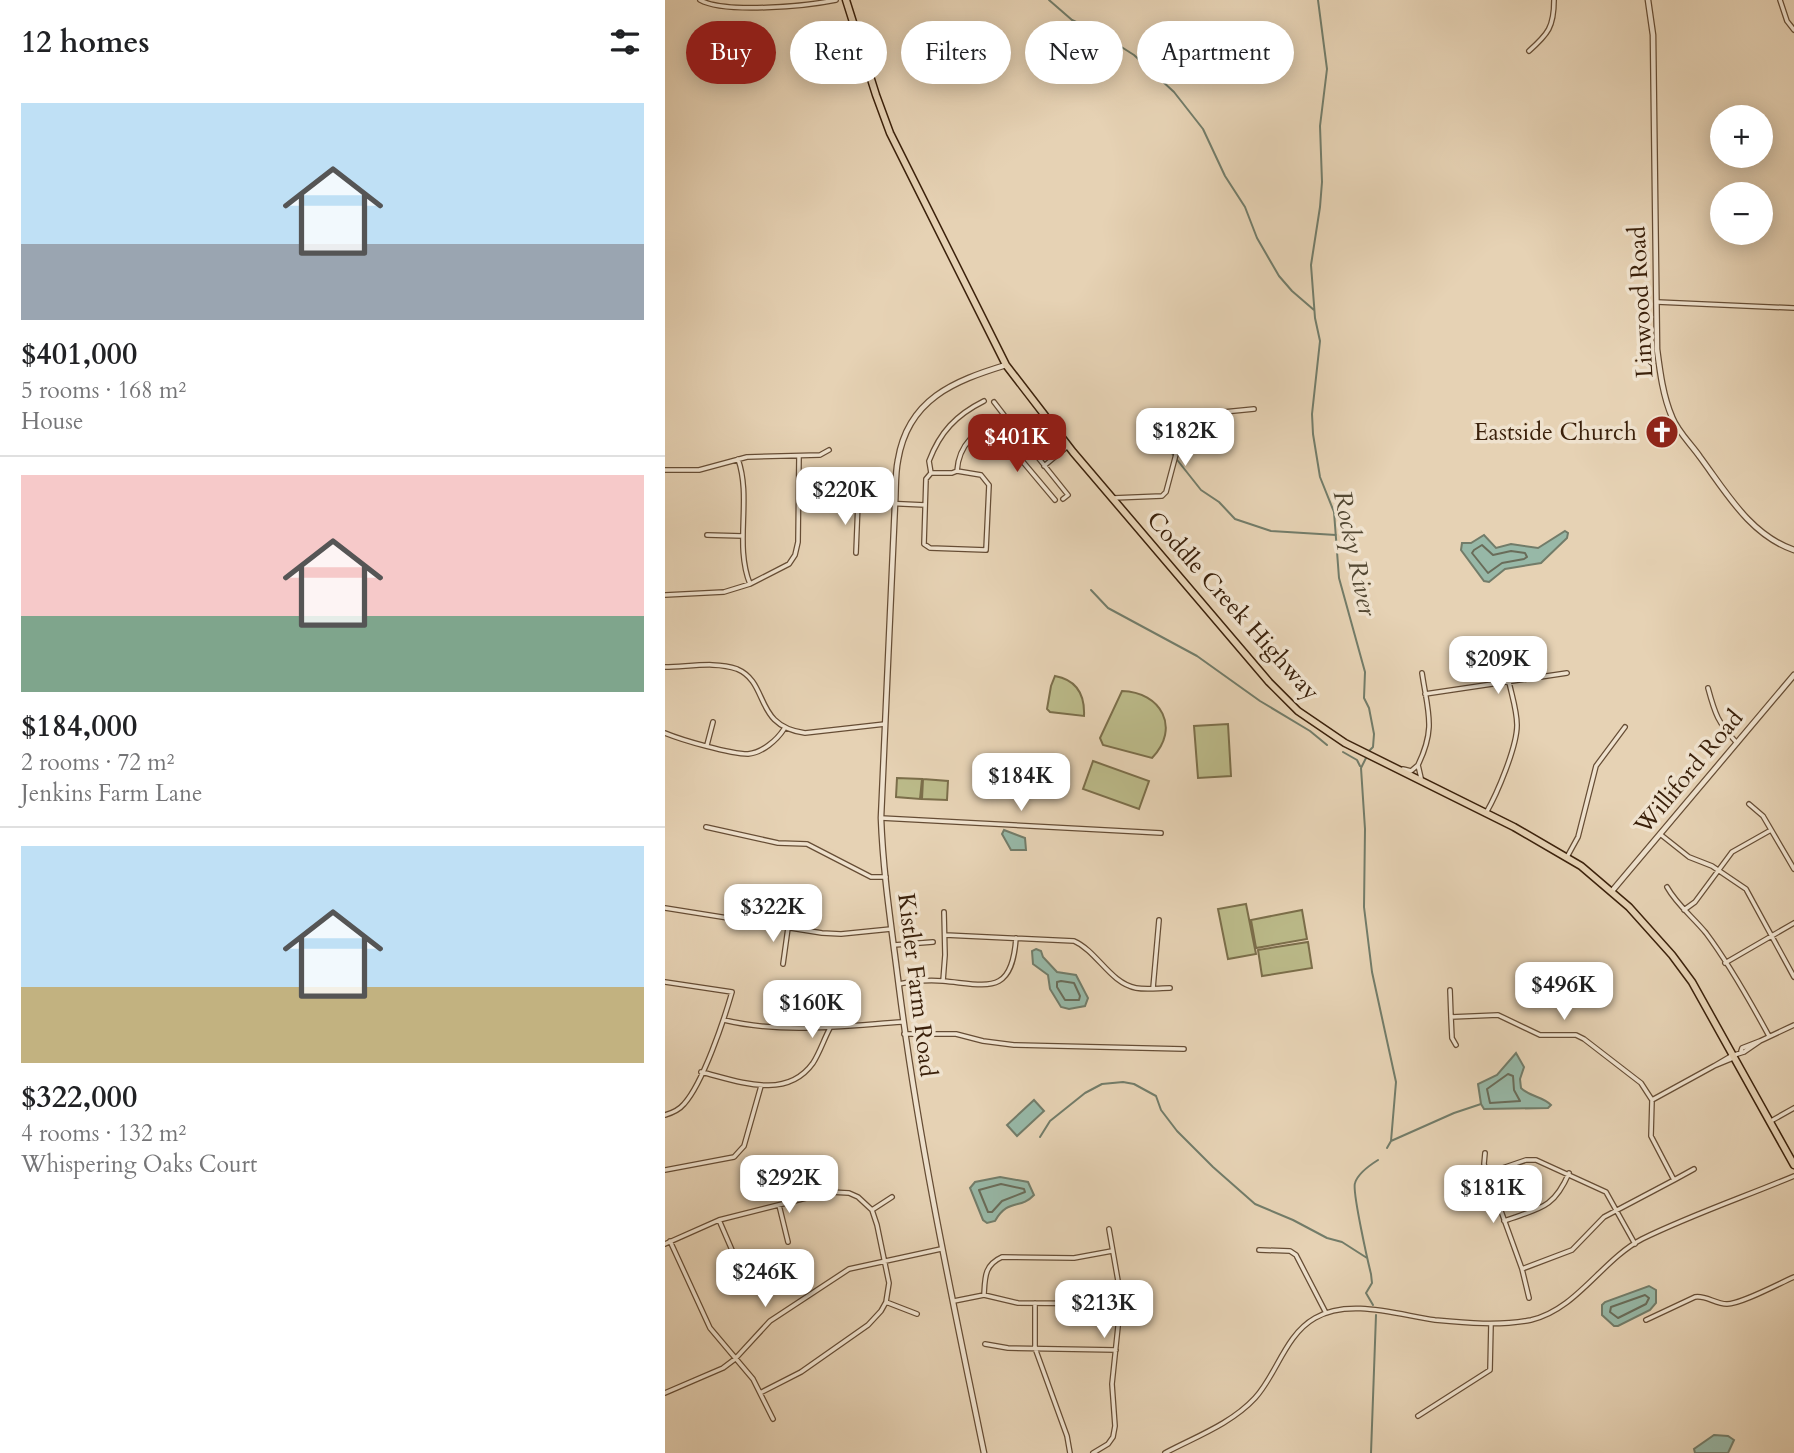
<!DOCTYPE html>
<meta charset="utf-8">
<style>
:root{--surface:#fff;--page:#f2f2f2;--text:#202124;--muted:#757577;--line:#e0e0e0;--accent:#8f2418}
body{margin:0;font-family:Cardo,serif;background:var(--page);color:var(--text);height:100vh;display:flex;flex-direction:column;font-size:26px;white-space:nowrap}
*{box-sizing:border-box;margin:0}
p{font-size:23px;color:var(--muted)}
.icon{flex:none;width:38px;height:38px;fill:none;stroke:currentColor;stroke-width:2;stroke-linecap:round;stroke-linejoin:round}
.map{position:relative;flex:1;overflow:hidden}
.drawer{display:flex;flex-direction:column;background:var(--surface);width:665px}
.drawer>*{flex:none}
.guide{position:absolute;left:21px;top:21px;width:665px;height:63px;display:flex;gap:14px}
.buttons{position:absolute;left:1045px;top:105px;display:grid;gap:14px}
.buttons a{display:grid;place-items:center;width:63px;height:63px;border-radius:50%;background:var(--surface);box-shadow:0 4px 18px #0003;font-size:35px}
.price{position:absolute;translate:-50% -60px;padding:0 16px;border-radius:14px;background:#fff;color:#222;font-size:23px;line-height:46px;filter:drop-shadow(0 2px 4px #0008)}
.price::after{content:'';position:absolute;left:50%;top:42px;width:21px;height:16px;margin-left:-10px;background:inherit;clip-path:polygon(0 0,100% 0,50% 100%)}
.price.on{background:var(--accent);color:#fff}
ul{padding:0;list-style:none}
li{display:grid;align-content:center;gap:14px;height:371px;padding:0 21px}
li+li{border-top:2px solid var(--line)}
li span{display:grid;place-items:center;height:217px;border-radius:0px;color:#555}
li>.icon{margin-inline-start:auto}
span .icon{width:126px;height:126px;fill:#fffc;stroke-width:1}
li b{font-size:30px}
h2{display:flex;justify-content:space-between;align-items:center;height:84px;padding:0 21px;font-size:30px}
.pill{padding:0 24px;border-radius:32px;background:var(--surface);box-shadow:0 4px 18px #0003;font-size:24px;line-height:63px}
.pill.on{background:var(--accent);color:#fff}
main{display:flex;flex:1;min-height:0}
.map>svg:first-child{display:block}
</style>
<main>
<section class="drawer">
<h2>12 homes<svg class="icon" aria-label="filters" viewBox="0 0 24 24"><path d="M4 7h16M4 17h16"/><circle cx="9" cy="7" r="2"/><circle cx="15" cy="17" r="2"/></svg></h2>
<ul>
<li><span style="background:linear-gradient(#bfe0f5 65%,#9aa5b1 0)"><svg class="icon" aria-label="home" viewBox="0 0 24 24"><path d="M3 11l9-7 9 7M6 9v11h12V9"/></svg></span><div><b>$401,000</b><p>5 rooms · 168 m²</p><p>House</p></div></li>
<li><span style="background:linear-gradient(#f6c9c9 65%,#7fa58c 0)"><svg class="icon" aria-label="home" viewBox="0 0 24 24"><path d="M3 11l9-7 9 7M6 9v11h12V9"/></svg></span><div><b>$184,000</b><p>2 rooms · 72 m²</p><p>Jenkins Farm Lane</p></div></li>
<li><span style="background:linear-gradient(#bfe0f5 65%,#c2b280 0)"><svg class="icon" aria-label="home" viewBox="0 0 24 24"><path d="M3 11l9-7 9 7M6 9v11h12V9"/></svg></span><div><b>$322,000</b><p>4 rooms · 132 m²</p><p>Whispering Oaks Court</p></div></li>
</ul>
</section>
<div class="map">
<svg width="1129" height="1453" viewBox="0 0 1129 1453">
<rect width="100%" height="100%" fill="#e6d2b4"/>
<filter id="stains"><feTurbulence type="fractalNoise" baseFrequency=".00286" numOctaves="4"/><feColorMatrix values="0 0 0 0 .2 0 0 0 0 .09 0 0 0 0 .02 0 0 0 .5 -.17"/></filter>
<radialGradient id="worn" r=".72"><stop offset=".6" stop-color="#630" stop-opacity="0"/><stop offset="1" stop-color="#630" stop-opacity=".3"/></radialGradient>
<path fill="#bbba89" stroke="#7b6e4a" stroke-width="2" d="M390,676C412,680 420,695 419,716L385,712L382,709L386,686Z
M457,691C496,692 516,728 487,758L438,745L435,738Z
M563,724L566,776L533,778L529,726Z
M428,761L484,781L474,809L418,789Z
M232,778L257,779L255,799L231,797Z
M258,779L283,781L282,800L257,799Z
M581,904L591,954L563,959L553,909Z
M637,910L642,939L591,948L586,920Z
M643,942L647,968L597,976L593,950Z"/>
<path fill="#97b8a7" stroke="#727c69" stroke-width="2" d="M900,531L903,533L902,538L876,563L840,569L824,582L819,581L796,550L797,543H806L819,535L831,548L846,544L873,548Z
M339,830L360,838L361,850H346L337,834Z
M371,949L376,951L378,957L392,972L411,975L423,998L420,1006L404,1009L396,1007L385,989L383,975L368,964L367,951Z
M851,1053L859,1067L855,1079L856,1088C865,1097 877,1096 886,1105L883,1108L819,1109L816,1104L813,1084L832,1075Z
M369,1100L379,1111L352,1136L342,1125Z
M335,1177L363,1182L369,1195C355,1210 343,1198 330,1221L322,1223L318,1220L305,1188L310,1182Z
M984,1286L991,1290V1303L985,1310L953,1326H949L937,1315V1305L940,1302Z
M1049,1435L1063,1436L1069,1440L1063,1453H1030L1029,1449Z"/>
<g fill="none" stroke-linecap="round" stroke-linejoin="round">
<path stroke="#696c59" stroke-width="2" d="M817,545L828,555L846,551L860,553L862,557L859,559L837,563L823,573L807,553L809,550Z
M396,981L409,983L415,996L414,1000H400L392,987V982Z
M843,1074L848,1076L849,1090L855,1101L825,1103L822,1089Z
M336,1184L359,1189L360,1192L337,1201L327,1212H323L314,1190Z
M980,1295L984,1298L981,1304L953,1318L945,1312L946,1307Z"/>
<path stroke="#727c69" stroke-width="2" d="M384,0L407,20L436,34L469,55L509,92L538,129L560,176L580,207L592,238L614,276L627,291L649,310
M653,0L662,69L655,126L657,182L655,207L646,265L650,318L655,341L647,414L648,434L655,477L669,512L674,578L700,672L699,698L704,708L709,734L708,747L704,751
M494,437L536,490L554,502L570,519L606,531L671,535
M426,590L443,608L532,656L595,701L645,731L662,745
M678,752L692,760L695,766
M702,756L696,768L700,829L699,907L707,972L731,1082L726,1141L722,1148
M375,1137L385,1121L420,1093L437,1084L458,1082L469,1084L491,1096L496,1110L512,1131L548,1167L590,1204L628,1220L662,1238L677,1242L702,1258
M726,1141L789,1113L816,1104
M708,1305L701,1293L707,1283L706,1274C703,1262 687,1191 690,1183C693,1173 705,1165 713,1160
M706,1453L711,1315"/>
<defs>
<path id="minor" d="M35,0C60,14 142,6 171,0
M1115,0L1122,21L1129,30
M864,51C883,34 889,27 889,0
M992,302L1129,308
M339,415L403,495L398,499
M363,447L353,456L390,500
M73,459C87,499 69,544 85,584
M379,466L403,446
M0,470H34L82,457L155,455L164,450
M292,471L316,475L324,485L321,550L265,548L259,544L261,479L266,473H287L292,471C294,440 315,430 339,415L329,402
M266,473L264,461C275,432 291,415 319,401
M448,498L497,496L501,492L518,428L522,420L528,415L589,409
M134,506L195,502L260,505
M42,535L78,536
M191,553L193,502
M0,595L59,592L85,584L124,564L130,555L133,542L134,456
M0,667C22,667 51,661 72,669C105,683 88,726 140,733L220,724
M1043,688C1050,714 1053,723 1072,743
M760,694L902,673
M0,733C17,740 65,754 83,754C97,753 112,740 119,729
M42,745L48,722
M753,765C771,728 763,713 757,673
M738,769L746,771L753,765L756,778
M1084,804L1098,816L1129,869
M821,813C832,794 852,747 852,725C852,711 847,696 844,682
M216,818L496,833
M41,827L113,843L142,844L206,877H221
M995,834L1024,857L1047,866L1081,889L1129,977
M902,857L913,837L931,766L960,727
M1002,887C1012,905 1028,917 1041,933C1065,965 1085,1001 1104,1036
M0,908L157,933L176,934L226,929
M1019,910L1030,902L1067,852L1106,830
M280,935L409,941C432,951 445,983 471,988C482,990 494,988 505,988
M229,945L268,942
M1060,963L1129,923
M118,964L123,928
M278,981L280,955L279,912
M0,982L67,992C59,1020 38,1083 19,1104C14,1110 7,1113 0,1115
M234,984C248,981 263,980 278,981C323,985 347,996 351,938
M488,988L494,920
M785,990L786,1017
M59,1020C117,1034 178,1026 237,1022
M239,1034H291L318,1041L349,1045L519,1049
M1095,1041L1129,1025
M791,1045L787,1038L786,1017L833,1015L875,1035H911L919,1039L976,1083L987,1100L1049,1066
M1066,1056L1049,1066L1066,1059V1056L1079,1052L1095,1041L1077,1048L1076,1051
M36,1072C73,1081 121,1101 148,1063C155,1052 159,1039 165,1028
M1106,1121L1129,1108
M820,1153L819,1164L857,1269L864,1298
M0,1170L69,1157L79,1146L96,1086
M823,1173L861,1160H871L941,1192L970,1244
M1009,1180L1029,1169
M114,1205L123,1242
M207,1210L227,1197
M54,1220L76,1271
M839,1221C874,1208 888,1210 904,1173
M5,1241L45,1328L88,1379L108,1419
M0,1244L54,1220L165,1192L184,1193L193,1197L207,1210L212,1225L224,1283L221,1302L216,1311L203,1325L136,1372L95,1393
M594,1250L625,1251L631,1255L661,1313
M857,1269L907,1250L939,1217L1009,1180L986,1136L987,1100
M319,1295C320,1278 319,1265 337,1257L409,1258L447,1251
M289,1301L319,1295L353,1303L476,1304
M221,1302L252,1314
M370,1303V1348L402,1436L405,1453
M981,1320L1030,1297C1041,1295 1050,1304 1062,1304C1076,1304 1113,1284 1129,1277
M320,1344L343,1348L451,1350
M0,1393L58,1368L70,1359L105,1321L184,1269L276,1249
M753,1416L825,1370L826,1324
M428,1453L443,1444L448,1437L450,1426L447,1384L456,1298L444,1229
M500,1453C530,1437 566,1424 590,1398C612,1374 620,1335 650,1318C684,1298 734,1315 770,1320C801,1323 835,1326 866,1320C911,1310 937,1260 977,1239C1026,1215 1079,1197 1129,1176"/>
<path id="tertiary" d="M983,0L988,35L992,349C995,372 998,396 1007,417C1013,432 1026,444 1035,457C1061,492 1085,535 1129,550
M947,891L1129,675
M319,1453C287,1298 254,1144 234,987C227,931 218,874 216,818L230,504C231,489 230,474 233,460C243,399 289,381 341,365"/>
<path id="primary" d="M181,0L211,95L225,133L341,365L408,452L604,682L633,711L680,743L849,827L916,866L964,907L1007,955L1027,982L1129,1165"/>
</defs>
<use href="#minor" stroke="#664d35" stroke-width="6"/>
<use href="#tertiary" stroke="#664d35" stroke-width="7"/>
<use href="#primary" stroke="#3b210b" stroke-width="9"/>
<use href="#minor" stroke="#efe2ce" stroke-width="3.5"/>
<use href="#tertiary" stroke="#efe2ce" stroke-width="4.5"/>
<use href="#primary" stroke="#e6d2b4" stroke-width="6"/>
</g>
<defs>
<symbol id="church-disc" viewBox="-11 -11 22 22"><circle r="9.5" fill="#8f2418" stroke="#efe2ce"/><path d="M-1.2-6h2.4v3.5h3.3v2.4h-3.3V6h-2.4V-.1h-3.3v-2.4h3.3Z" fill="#fff"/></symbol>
</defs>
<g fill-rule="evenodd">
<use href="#church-disc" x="978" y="413" width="38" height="38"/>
</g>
<g text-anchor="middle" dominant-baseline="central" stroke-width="7" stroke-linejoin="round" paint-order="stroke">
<g font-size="24" fill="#3b210b" stroke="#efe2ce">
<text transform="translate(976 302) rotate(-93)">Linwood Road</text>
<text transform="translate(568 606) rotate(48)">Coddle Creek Highway</text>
<text transform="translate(1024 772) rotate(-50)">Williford Road</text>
<text transform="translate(252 985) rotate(83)">Kistler Farm Road</text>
</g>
<g font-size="24" fill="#3b210b" stroke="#efe2ce" text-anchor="end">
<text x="972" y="432">Eastside Church</text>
</g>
<g font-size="26" font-style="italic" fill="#524732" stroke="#efe2ce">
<text transform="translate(690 553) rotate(78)">Rocky River</text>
</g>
</g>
<rect width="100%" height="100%" filter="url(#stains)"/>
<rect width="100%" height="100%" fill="url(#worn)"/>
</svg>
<div class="buttons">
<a>+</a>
<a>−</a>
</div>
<b class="price" style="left:520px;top:468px">$182K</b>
<b class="price on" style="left:352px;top:474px">$401K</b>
<b class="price" style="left:180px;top:527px">$220K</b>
<b class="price" style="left:833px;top:696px">$209K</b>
<b class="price" style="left:356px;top:813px">$184K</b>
<b class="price" style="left:108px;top:944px">$322K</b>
<b class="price" style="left:899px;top:1022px">$496K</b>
<b class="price" style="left:147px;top:1040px">$160K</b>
<b class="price" style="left:124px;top:1215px">$292K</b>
<b class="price" style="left:828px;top:1225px">$181K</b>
<b class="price" style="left:100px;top:1309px">$246K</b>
<b class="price" style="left:439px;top:1340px">$213K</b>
<div class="guide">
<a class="pill on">Buy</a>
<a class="pill">Rent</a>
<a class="pill">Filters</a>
<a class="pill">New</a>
<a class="pill">Apartment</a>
</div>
</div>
</main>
